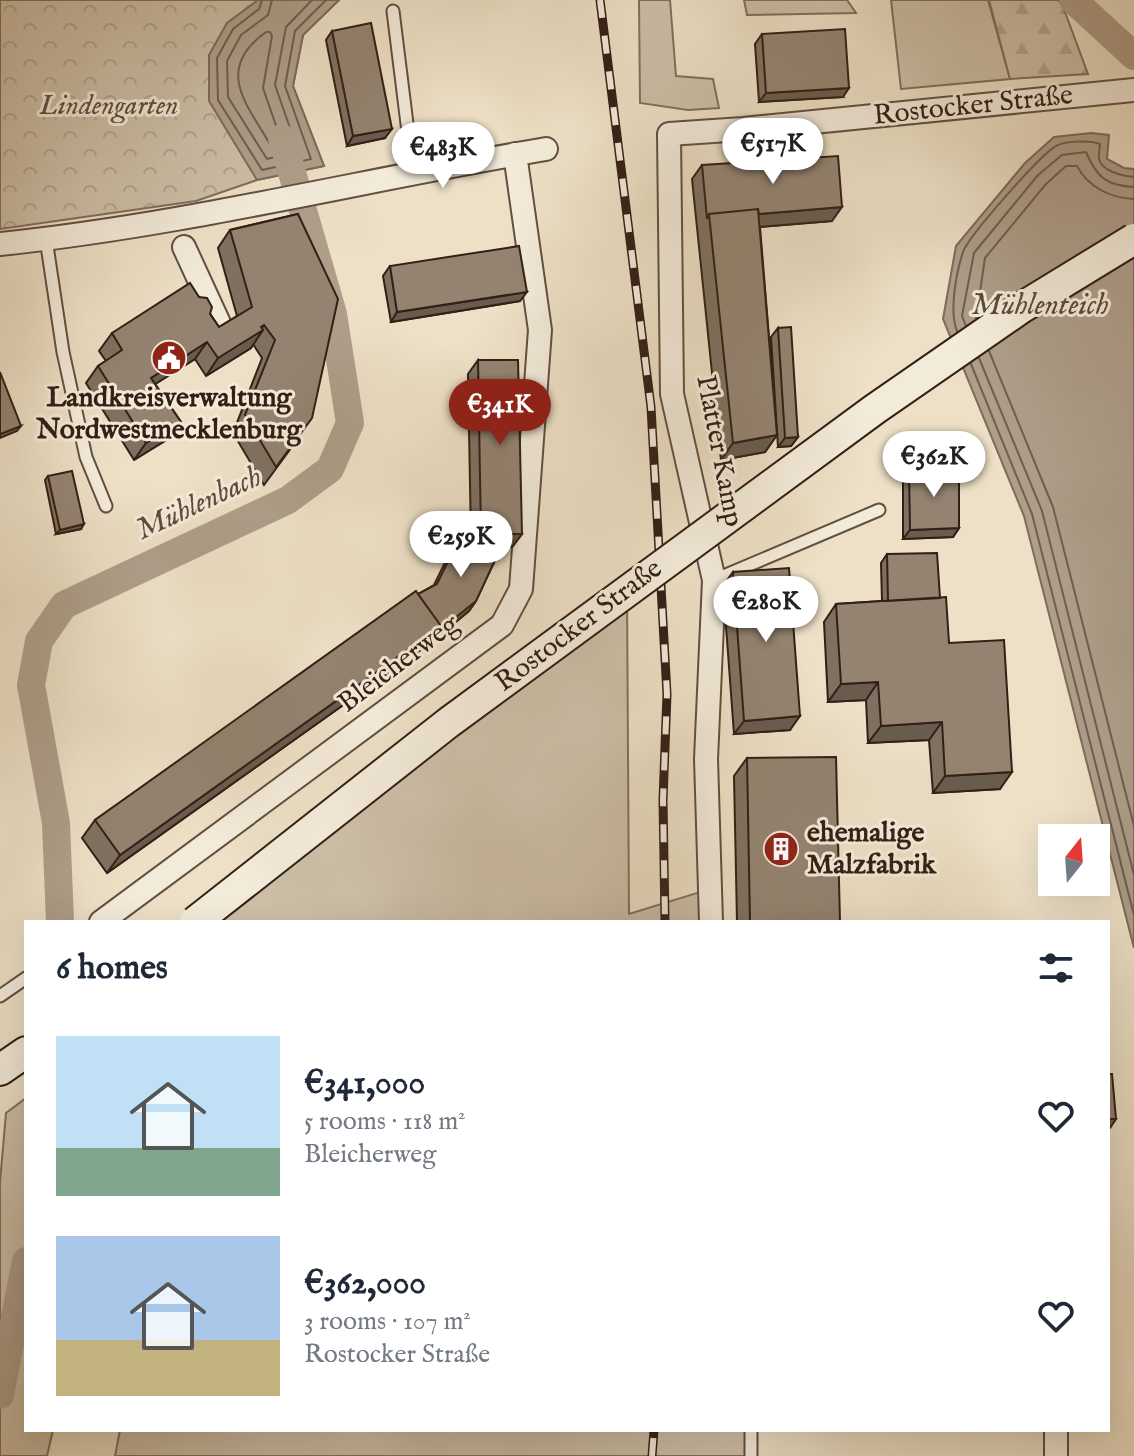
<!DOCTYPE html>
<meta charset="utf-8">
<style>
:root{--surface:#fff;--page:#f6f6f7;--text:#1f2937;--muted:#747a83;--accent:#8f2418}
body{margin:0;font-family:"IM FELL English",serif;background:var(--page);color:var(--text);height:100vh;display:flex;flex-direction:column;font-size:30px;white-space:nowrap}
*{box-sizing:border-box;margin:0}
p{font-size:26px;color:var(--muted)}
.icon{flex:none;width:44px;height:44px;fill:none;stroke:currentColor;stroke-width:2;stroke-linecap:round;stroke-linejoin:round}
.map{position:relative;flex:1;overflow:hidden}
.side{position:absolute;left:24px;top:920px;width:1086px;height:512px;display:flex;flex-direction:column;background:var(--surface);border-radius:0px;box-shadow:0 8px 32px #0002}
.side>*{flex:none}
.needle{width:52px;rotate:17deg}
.fabs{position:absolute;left:1038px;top:824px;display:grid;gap:16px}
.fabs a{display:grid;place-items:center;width:72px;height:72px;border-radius:0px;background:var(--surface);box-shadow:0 8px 32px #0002;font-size:40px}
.price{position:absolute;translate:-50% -68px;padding:0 18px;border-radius:28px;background:#fff;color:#222;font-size:26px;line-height:52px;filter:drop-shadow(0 2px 4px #0008)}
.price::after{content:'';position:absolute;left:50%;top:48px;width:24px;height:18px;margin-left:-12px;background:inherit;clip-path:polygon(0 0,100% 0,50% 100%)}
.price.active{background:var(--accent);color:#fff}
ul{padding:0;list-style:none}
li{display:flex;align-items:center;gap:24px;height:200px;padding:0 32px}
li span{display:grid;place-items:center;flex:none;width:224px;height:160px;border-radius:0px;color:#555}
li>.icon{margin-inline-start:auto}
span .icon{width:96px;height:96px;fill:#fffc;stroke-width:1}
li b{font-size:34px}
h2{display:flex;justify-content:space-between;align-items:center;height:96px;padding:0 32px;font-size:34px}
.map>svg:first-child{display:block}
</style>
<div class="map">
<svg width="1134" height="1456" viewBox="0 0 1134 1456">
<defs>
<pattern id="forest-firs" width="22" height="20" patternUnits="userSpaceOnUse" patternTransform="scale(2)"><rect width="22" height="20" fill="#cdbfa8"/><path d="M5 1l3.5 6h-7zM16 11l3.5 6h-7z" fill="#b0a490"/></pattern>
<pattern id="park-crowns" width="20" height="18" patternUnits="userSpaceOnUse" patternTransform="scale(2)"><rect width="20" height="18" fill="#cdbfa8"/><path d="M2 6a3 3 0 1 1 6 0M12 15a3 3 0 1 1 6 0" fill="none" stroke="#b0a490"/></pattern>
</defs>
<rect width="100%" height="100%" fill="#ede0c6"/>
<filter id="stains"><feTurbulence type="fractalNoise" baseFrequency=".0025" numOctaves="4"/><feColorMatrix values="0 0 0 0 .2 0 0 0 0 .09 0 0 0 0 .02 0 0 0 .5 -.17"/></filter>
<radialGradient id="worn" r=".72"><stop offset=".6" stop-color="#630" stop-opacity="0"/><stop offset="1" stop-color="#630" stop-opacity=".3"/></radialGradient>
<path fill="#cdbfa8" stroke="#806f5e" stroke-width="2" d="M639,0H670L676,76L713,79L719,108L688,110L640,103Z
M744,0H847L856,13L747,15Z
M891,0H988L1010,79L901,89Z
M627,591L629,914L710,889L711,922H195Z
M26,1098V1430H53L47,1456H0V1182L6,1113Z
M120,1430H751V1456H115Z"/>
<path fill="url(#forest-firs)" stroke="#806f5e" stroke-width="2" d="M989,0H1058L1062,4L1088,74L1010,79Z"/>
<path fill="url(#park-crowns)" stroke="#806f5e" stroke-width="2" d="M0,0H339L303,35L293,86L324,166L257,180L196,201L0,229Z"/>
<path fill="#ae9e8a" stroke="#7d6b5b" stroke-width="2" d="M258,0H339L303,35L293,86L324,166L257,180L209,101V55L227,23Z
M1091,133L1109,135L1107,159L1124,168L1134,169V948L1024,516L943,319L956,246L1025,163L1054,137Z"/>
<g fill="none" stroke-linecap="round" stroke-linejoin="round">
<path stroke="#705e50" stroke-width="2" d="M262,0L259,9L233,29L217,58L218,100L262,170L311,159L285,86L295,31L326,0
M272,0L268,15L241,35L227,61L228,97L267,159L298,151L275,85L286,27L312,0
M266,32H270L272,36L263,88L281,140L280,144L274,146L270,144C245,102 215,69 266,32Z
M976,319L985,258L1046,184L1066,166H1077C1088,187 1110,198 1134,199
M966,326L962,316L974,253L1038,175L1062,155L1086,152C1096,176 1106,186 1134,187
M957,331C949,312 956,273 963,252C968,237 1043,151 1058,145C1068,141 1091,140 1100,144C1100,149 1098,154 1099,158C1100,171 1123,176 1134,177
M989,351L1053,507L1134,826
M979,358L1042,511L1134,875
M971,364L1032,514L1134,915"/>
<path stroke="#ae9e8a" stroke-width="28" d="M1073,0L1134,56
M60,922L56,823L31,685L39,641L64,605L288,500L330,469L350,423L333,314L282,138
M0,1395L26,1261"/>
<defs>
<path id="lane" d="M393,11L413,172
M46,239L63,352L86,457L106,506
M714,580L879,510
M0,996L26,978
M751,1430V1456"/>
<path id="street" d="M0,244C184,225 363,180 546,149
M184,247L224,334
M101,922L502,625L521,589L540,330L515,154
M711,922L706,759L714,580L672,394L669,134L743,129L1134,90
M1056,1456V1430"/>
<path id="secondary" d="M0,1070L26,1052"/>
</defs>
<use href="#lane" stroke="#624f41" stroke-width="15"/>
<use href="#street" stroke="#624f41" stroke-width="26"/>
<use href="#secondary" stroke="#331f15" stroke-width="34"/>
<use href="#lane" stroke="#f3ebda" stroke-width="11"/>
<use href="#street" stroke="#f3ebda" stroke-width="22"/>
<use href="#secondary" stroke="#f3ebda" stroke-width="30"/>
<defs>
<path id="rail" d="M600,0L651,407L667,694L663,800L665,922
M652,1456L654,1430"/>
</defs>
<use href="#rail" stroke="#331f15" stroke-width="9"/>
<use href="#rail" stroke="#f3ebda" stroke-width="6" stroke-dasharray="18" stroke-linecap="butt"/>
<defs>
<path id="secondary-bridge" d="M195,922L448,723L875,409L1021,308L1134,239"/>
</defs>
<use href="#secondary-bridge" stroke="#331f15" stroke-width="34" stroke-linecap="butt"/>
<use href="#secondary-bridge" stroke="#f3ebda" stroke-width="30"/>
</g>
<path fill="#7f7161" stroke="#331f15" stroke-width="2" d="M332,31L385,138L347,146L326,40Z
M762,34L843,97L759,102L755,44Z
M702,165L832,221L760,227L777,435L765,452L721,460L692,179Z
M298,214L300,436L264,485L233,433L262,358L253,344L251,348L206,376L195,359L155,384L181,422L168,439L134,460L86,383L98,366L106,361L99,351L112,333L199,297L219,327L237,316L218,248L230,230Z
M390,266L520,301L391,322L383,276Z
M778,328L798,437L791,446L778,447L771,337Z
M478,360L522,534L512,547H501L476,601L469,611L429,644L107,873L82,838L95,820L418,594L434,585L453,546L460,537L471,539L468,374Z
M909,470L959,528L953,537L903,539V479Z
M48,476L81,529L56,534L45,480Z
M887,554L940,598L949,643L1000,789L933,793L929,740L868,743L866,700L828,702L824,622L836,604L882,601L881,563Z
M733,572L790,730L734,734L723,586Z
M747,758L840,922H737L734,776Z"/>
<path fill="#685c4f" stroke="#331f15" stroke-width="2" d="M849,88L843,97L759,102L766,93Z
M392,129L385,138L347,146L353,136Z
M842,207L832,221L711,231L710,218Z
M527,292L520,301L391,322L397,312Z
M264,325L257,334L263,330L251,348L206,376L218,358Z
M207,342L195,359L138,395L151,378Z
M181,422L168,439L134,460L146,443Z
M21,426L17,431L0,438V434Z
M777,435L765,452L721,460L733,443Z
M798,437L791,446L778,447L785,438Z
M84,524L81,529L56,534L60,530Z
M959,528L953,537L903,539L910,530Z
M481,534H522L512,547L471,548Z
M476,601L469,611L429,644L107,873L120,855Z
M878,682L866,700L828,702L841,684Z
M800,716L790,730L734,734L744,721Z
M942,722L929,740L868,743L881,726Z
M1012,772L1000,789L933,793L945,776Z
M1108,1119H1116L1110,1128H1108Z"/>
<path fill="#948371" stroke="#331f15" stroke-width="2" d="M371,23L392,129L353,136L332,31Z
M845,29L849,88L766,93L762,34Z
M838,156L842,207L759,214L758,209L709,214L707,219L702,165Z
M758,209L777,435L733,443L709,214Z
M298,214L338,299L312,418L276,467L245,415L275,340L264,325L261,327L263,330L218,358L207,342L151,378L181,422L146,443L98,366L122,350L112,333L190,283L199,297L207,298L212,307L210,314L219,327L252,307L230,230Z
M519,246L527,292L397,312L390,266Z
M791,327L798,437L785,438L778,328Z
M478,360H518L522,534H481Z
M0,372L21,426L0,434Z
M959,468V528L910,530L909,470Z
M72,471L84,524L60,530L48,476Z
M460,537L503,543L476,601L435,634L441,626L418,594L437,584Z
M937,553L940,598L888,601L887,554Z
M789,568L800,716L744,721L733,572Z
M416,591L441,626L120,855L95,820Z
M946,597L949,643L1004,640L1012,772L945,776L942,722L881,726L878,682L841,684L836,604Z
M836,757L840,922H750L747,758Z
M1108,1074H1112L1116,1119H1108Z"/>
<defs>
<symbol id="civic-disc" viewBox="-11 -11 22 22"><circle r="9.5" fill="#8f2418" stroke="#f3ebda"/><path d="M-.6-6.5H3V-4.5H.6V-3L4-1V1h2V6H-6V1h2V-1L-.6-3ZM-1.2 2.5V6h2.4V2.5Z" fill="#fff"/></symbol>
<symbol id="building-disc" viewBox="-11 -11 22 22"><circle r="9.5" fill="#8f2418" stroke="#f3ebda"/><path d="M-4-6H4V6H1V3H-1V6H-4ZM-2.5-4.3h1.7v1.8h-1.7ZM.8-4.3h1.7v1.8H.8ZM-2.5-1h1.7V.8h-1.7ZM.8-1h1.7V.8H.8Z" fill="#fff"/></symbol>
</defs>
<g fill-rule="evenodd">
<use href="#civic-disc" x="149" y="338" width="40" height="40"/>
<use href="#building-disc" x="761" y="829" width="40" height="40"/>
</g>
<g text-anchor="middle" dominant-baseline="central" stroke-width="6" stroke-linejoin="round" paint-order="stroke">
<g font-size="28" font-style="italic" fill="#614f41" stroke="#f3ebda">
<text x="109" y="106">Lindengarten</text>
</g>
<g font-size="28" fill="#331f15" stroke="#f3ebda">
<text transform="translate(973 106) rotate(-6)">Rostocker Straße</text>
<text transform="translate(719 451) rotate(79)">Platter Kamp</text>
<text transform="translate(579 626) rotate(-37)">Rostocker Straße</text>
<text transform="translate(399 664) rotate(-37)">Bleicherweg</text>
</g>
<g font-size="28" font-weight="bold" fill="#331f15" stroke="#f3ebda">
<text x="169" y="398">Landkreisverwaltung<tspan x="169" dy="32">Nordwestmecklenburg</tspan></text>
<text x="807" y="833" text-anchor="start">ehemalige<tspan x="807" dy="32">Malzfabrik</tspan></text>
</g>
<g font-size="30" font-style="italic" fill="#5e4b3e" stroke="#f3ebda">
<text x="1040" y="306">Mühlenteich</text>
<text transform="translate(199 504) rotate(-25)">Mühlenbach</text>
</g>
</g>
<rect width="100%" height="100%" filter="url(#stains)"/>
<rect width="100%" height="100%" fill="url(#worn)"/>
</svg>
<div class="fabs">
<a><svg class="needle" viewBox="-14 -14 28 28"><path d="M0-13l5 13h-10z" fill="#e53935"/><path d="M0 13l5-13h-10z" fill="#747a83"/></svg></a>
</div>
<b class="price" style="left:773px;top:186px">€517K</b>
<b class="price" style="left:443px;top:190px">€483K</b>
<b class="price active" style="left:500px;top:447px">€341K</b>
<b class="price" style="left:934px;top:499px">€362K</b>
<b class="price" style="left:461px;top:579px">€259K</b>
<b class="price" style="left:766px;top:644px">€280K</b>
<section class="side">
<h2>6 homes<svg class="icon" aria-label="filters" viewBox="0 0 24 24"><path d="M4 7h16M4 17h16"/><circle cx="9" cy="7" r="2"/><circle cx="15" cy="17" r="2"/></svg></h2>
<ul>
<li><span style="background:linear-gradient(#bfe0f5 70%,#7fa58c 0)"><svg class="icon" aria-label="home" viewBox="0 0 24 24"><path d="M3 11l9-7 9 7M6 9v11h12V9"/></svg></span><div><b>€341,000</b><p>5 rooms · 118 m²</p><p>Bleicherweg</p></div><svg class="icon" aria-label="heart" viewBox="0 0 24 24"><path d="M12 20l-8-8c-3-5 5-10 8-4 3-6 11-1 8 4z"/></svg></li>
<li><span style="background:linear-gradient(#a9c7e8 65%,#c2b280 0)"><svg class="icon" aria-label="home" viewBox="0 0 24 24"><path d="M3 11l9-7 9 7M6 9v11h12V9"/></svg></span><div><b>€362,000</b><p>3 rooms · 107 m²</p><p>Rostocker Straße</p></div><svg class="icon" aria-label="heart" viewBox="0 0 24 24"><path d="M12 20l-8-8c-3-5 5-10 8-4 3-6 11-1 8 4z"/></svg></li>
</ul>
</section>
</div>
